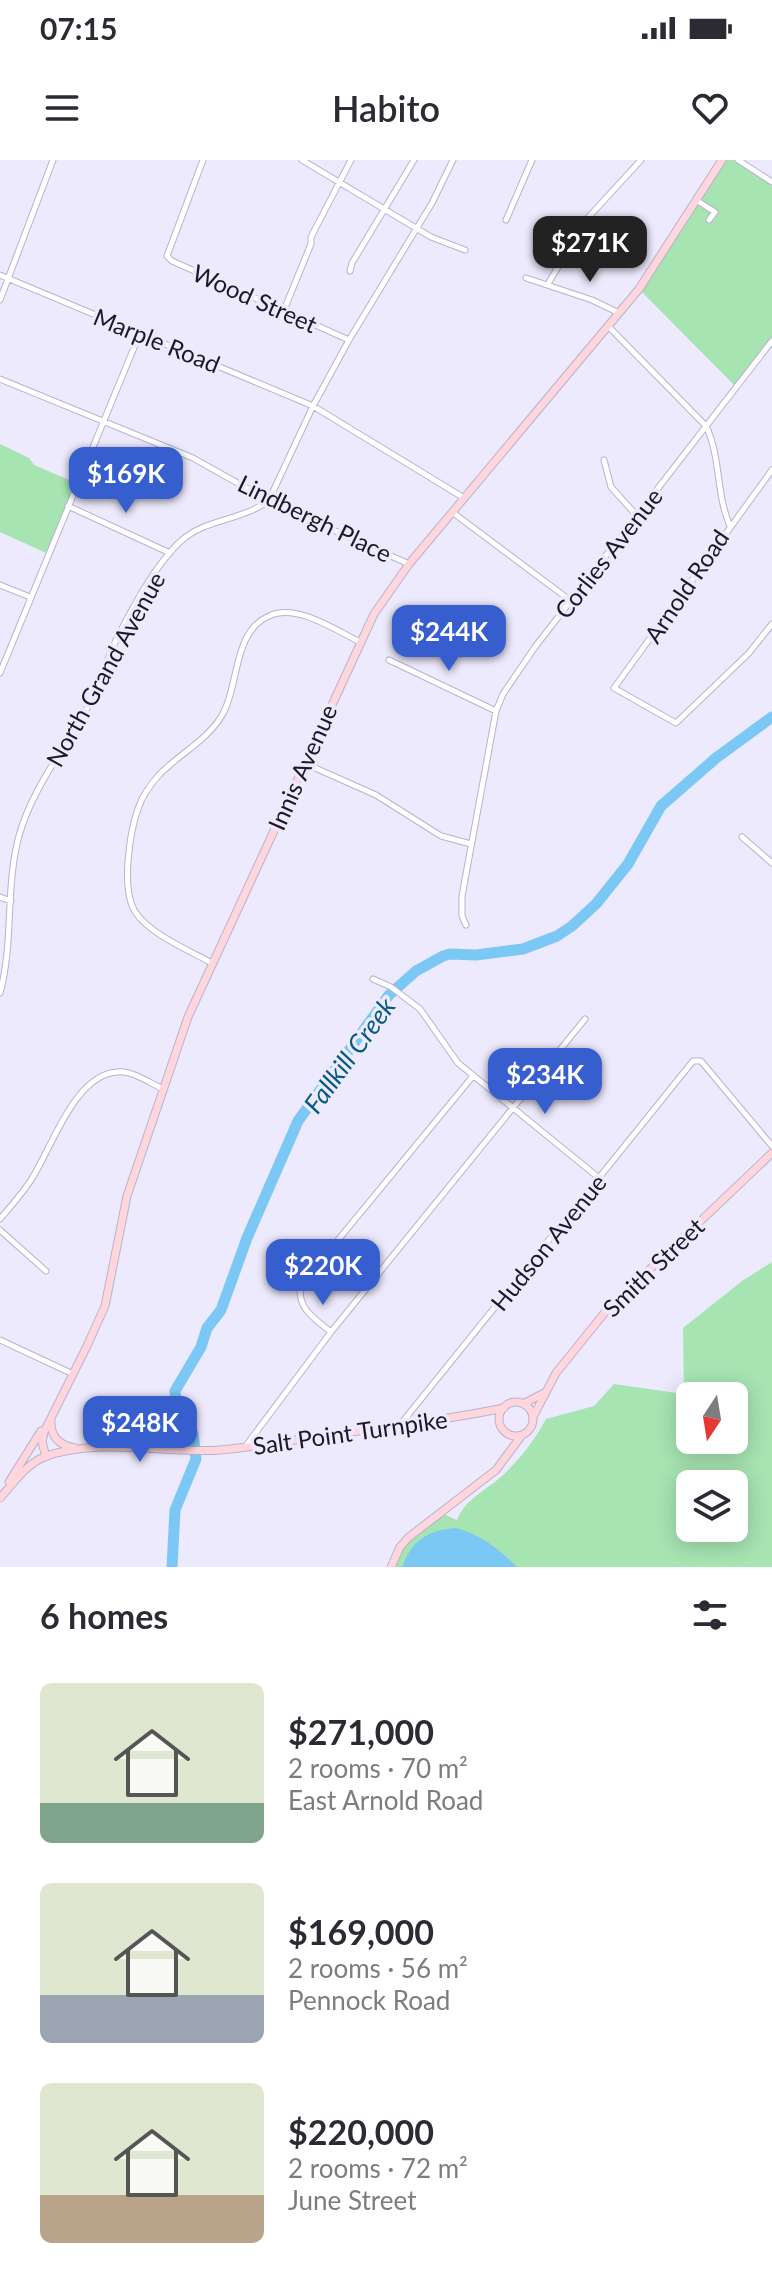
<!DOCTYPE html>
<meta charset="utf-8">
<style>
:root{--surface:#fff;--page:#f7f7f7;--text:#2b2b33;--muted:#7c7c81;--accent:#375ecf}
body{margin:0;font-family:Lato,sans-serif;background:var(--page);color:var(--text);height:100vh;display:flex;flex-direction:column;font-size:30px;white-space:nowrap}
*{box-sizing:border-box;margin:0}
p{font-size:26px;color:var(--muted)}
.icon{flex:none;width:44px;height:44px;fill:none;stroke:currentColor;stroke-width:2;stroke-linecap:round;stroke-linejoin:round}
.map{position:relative;height:1407px;overflow:hidden}
.drawer{display:flex;flex-direction:column;background:var(--surface);flex:1}
.drawer>*{flex:none}
.needle{width:52px;rotate:192deg}
.tools{position:absolute;left:676px;top:1222px;display:grid;gap:16px}
.tools a{display:grid;place-items:center;width:72px;height:72px;border-radius:12px;background:var(--surface);box-shadow:0 4px 20px #0003;font-size:40px}
.price{position:absolute;translate:-50% -68px;padding:0 18px;border-radius:16px;background:var(--accent);color:#fff;font-size:26px;line-height:52px;filter:drop-shadow(0 2px 4px #0008)}
.price::after{content:'';position:absolute;left:50%;top:48px;width:24px;height:18px;margin-left:-12px;background:inherit;clip-path:polygon(0 0,100% 0,50% 100%)}
.price.on{background:#222;color:#fff}
ul{padding:0;list-style:none}
li{display:flex;align-items:center;gap:24px;height:200px;padding:0 40px}
li span{display:grid;place-items:center;flex:none;width:224px;height:160px;border-radius:12px;color:#555}
li>.icon{margin-inline-start:auto}
span .icon{width:96px;height:96px;fill:#fffc;stroke-width:1}
li b{font-size:34px}
h2{display:flex;justify-content:space-between;align-items:center;height:96px;padding:0 40px;font-size:34px}
.status{display:flex;justify-content:space-between;align-items:center;height:56px;padding:0 40px;background:var(--surface);direction:ltr}
.status svg{height:22px;fill:currentColor}
header{display:flex;justify-content:space-between;align-items:center;height:104px;padding:0 40px;background:var(--surface);font-size:36px;font-weight:600}
.map>svg:first-child{display:block}
</style>
<div class="status"><b>07:15</b><svg viewBox="0 0 49 12"><path d="M0 12V9h3v3zM5 12V6h3v6zM10 12V3h3v9zM15 12V0h3v12zM26 1h20v11H26zM47 4h2v5h-2z"/></svg></div>
<header><svg class="icon" aria-label="menu" viewBox="0 0 24 24"><path d="M4 6h16M4 12h16M4 18h16"/></svg>Habito<svg class="icon" aria-label="heart" viewBox="0 0 24 24"><path d="M12 20l-8-8c-3-5 5-10 8-4 3-6 11-1 8 4z"/></svg></header>
<div class="map">
<svg width="772" height="1407" viewBox="0 0 772 1407">
<rect width="100%" height="100%" fill="#edeafd"/>
<path fill="#a6e4b2" fill-rule="evenodd" d="M722,0H738L772,22V181L736,227L639,129Z
M0,284L29,298L34,305L76,323L46,393L0,372Z
M772,1102V1407H395L409,1377L439,1352L457,1360C465,1339 487,1330 503,1315C521,1298 534,1281 546,1259L594,1246L614,1224L684,1234L683,1168L742,1121ZM690,1236H734V1280H690ZM690,1324H734V1368H690Z"/>
<path fill="#7cc8f4" d="M456,1368C481,1375 499,1389 517,1407H402C412,1380 428,1370 456,1368Z"/>
<g fill="none" stroke-linecap="round" stroke-linejoin="round">
<path stroke="#7cc8f4" stroke-width="11" d="M172,1407L175,1350L196,1299L193,1274L177,1247L175,1231L201,1187L207,1168L221,1150L247,1078L298,961L389,835L416,811L443,796L450,794L476,795L523,789L557,776L572,766L596,744L628,704L661,646L716,598L772,557"/>
<defs>
<path id="street" d="M203,0L167,96L172,101L349,180
M302,0L431,77L465,90
M738,0L772,22
M696,40L715,52L709,60
M506,60L532,0
M350,111L352,103L414,0
M0,115L313,246L464,338
M526,118L592,140L619,153
M548,124L585,61L641,0
M0,140L53,0
M284,150L311,84V77L351,0
M608,166L706,266C721,297 716,335 730,366
M0,219L193,298L275,344L409,404
M604,300L611,327L637,356
M772,310L614,528L676,563L749,493L772,464
M68,346L170,393
M452,352L571,441
M0,425L30,437
M389,500L496,551
M0,513L140,173
M304,603L376,635L441,676L471,684
M742,677L772,703
M0,737L11,741
M466,765L462,756V736L496,551L503,534L535,487L772,181
M212,803C190,791 150,774 136,753C120,730 130,670 139,646C143,635 151,624 159,615C179,594 205,582 221,557C240,526 232,472 269,456C297,443 335,470 360,482
M373,819L391,827L420,849L458,903L599,1018
M0,833C14,782 5,727 19,676C32,628 66,587 90,543C101,521 107,498 118,476C133,447 157,402 182,380C207,358 243,361 269,340L313,246L349,180L432,43L453,0
M0,1059C11,1046 22,1034 31,1020C52,988 74,915 117,912C132,910 150,923 163,929
M0,1070L46,1111
M331,1172C315,1159 296,1148 301,1125L473,916
M0,1180L73,1214
M400,1265L693,901H701L772,986
M245,1287L331,1172L585,859"/>
<path id="secondary" d="M499 1259a17 17 0 1 1 34 0a17 17 0 1 1-34 0Z
M523,1244L544,1233
M533,1257L556,1213L606,1151L772,993
M51,1259C50,1276 58,1285 75,1288
M46,1297L42,1282L44,1272L87,1186L105,1146L127,1036L188,857L374,454L409,404L639,129L722,0
M9,1322L41,1271
M0,1338C13,1324 25,1305 44,1297C97,1277 165,1294 220,1290C257,1287 293,1280 329,1275C387,1267 446,1260 504,1248
M391,1407L400,1387L409,1377L496,1310L522,1275"/>
</defs>
<use href="#street" stroke="#b8b2d1" stroke-width="7"/>
<use href="#secondary" stroke="#b8b2d1" stroke-width="9"/>
<use href="#street" stroke="#fff" stroke-width="5"/>
<use href="#secondary" stroke="#fed6dc" stroke-width="7"/>
</g>
<g text-anchor="middle" dominant-baseline="central" stroke-width="7" stroke-linejoin="round" paint-order="stroke">
<g font-size="24" fill="#1c1924" stroke="#edeafd">
<text transform="translate(255 138) rotate(24)">Wood Street</text>
<text transform="translate(157 180) rotate(22)">Marple Road</text>
<text transform="translate(315 358) rotate(26)">Lindbergh Place</text>
<text transform="translate(608 393) rotate(-52)">Corlies Avenue</text>
<text transform="translate(686 426) rotate(-56)">Arnold Road</text>
<text transform="translate(105 509) rotate(-61)">North Grand Avenue</text>
<text transform="translate(302 607) rotate(-66)">Innis Avenue</text>
<text transform="translate(548 1082) rotate(-51)">Hudson Avenue</text>
<text transform="translate(653 1107) rotate(-44)">Smith Street</text>
<text transform="translate(350 1272) rotate(-8)">Salt Point Turnpike</text>
</g>
<g font-size="26" font-style="italic" fill="#085a7f" stroke="#edeafd">
<text transform="translate(349 895) rotate(-54)">Fallkill Creek</text>
</g>
</g>
</svg>
<div class="tools">
<a><svg class="needle" viewBox="-14 -14 28 28"><path d="M0-13l5 13h-10z" fill="#e53935"/><path d="M0 13l5-13h-10z" fill="#7c7c81"/></svg></a>
<a><svg class="icon" aria-label="layers" viewBox="0 0 24 24"><path d="M12 4l9 5-9 5-9-5zM3 14l9 5 9-5"/></svg></a>
</div>
<b class="price on" style="left:590px;top:124px">$271K</b>
<b class="price" style="left:126px;top:355px">$169K</b>
<b class="price" style="left:449px;top:513px">$244K</b>
<b class="price" style="left:545px;top:956px">$234K</b>
<b class="price" style="left:323px;top:1147px">$220K</b>
<b class="price" style="left:140px;top:1304px">$248K</b>
</div>
<section class="drawer">
<h2>6 homes<svg class="icon" aria-label="filters" viewBox="0 0 24 24"><path d="M4 7h16M4 17h16"/><circle cx="9" cy="7" r="2"/><circle cx="15" cy="17" r="2"/></svg></h2>
<ul>
<li><span style="background:linear-gradient(#dfe7d0 75%,#7fa58c 0)"><svg class="icon" aria-label="home" viewBox="0 0 24 24"><path d="M3 11l9-7 9 7M6 9v11h12V9"/></svg></span><div><b>$271,000</b><p>2 rooms · 70 m²</p><p>East Arnold Road</p></div></li>
<li><span style="background:linear-gradient(#dfe7d0 70%,#9aa5b1 0)"><svg class="icon" aria-label="home" viewBox="0 0 24 24"><path d="M3 11l9-7 9 7M6 9v11h12V9"/></svg></span><div><b>$169,000</b><p>2 rooms · 56 m²</p><p>Pennock Road</p></div></li>
<li><span style="background:linear-gradient(#dfe7d0 70%,#b9a48a 0)"><svg class="icon" aria-label="home" viewBox="0 0 24 24"><path d="M3 11l9-7 9 7M6 9v11h12V9"/></svg></span><div><b>$220,000</b><p>2 rooms · 72 m²</p><p>June Street</p></div></li>
</ul>
</section>
